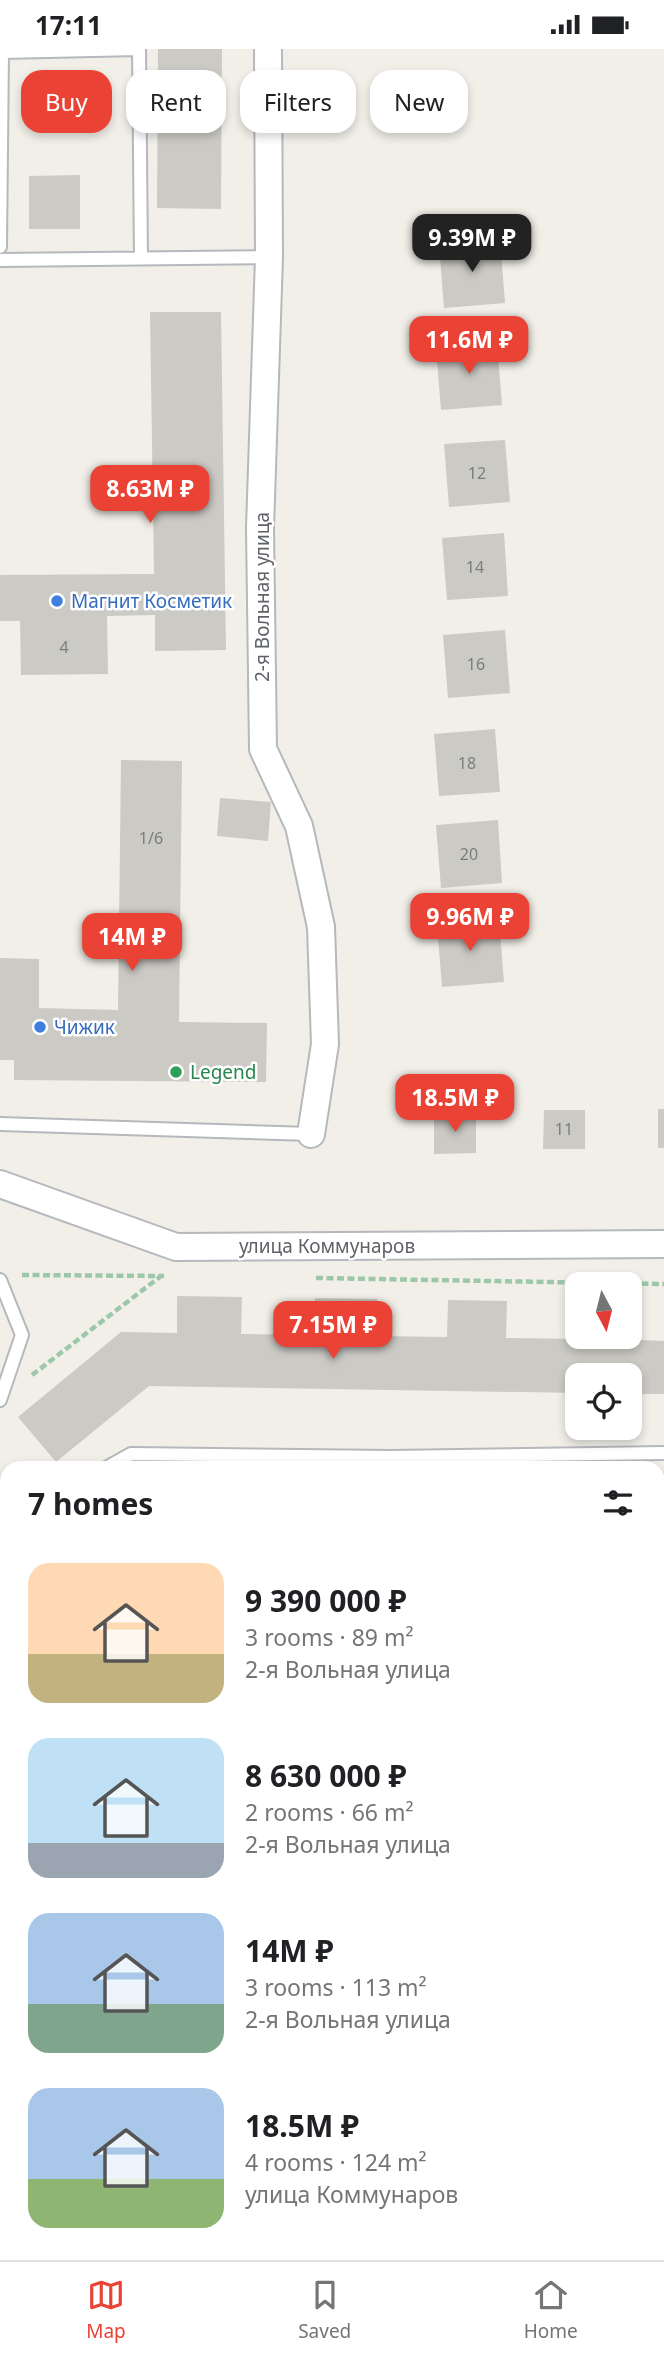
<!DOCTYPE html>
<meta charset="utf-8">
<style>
:root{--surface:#fff;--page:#f2f2f2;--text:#202124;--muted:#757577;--line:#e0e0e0;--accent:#ea4335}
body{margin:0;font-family:"Noto Sans",sans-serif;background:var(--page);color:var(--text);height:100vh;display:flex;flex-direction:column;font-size:26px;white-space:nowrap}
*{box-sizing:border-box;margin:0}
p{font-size:23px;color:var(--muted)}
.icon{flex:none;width:38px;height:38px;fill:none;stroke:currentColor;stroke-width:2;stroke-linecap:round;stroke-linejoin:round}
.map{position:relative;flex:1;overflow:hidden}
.panel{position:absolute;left:0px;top:1412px;width:665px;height:800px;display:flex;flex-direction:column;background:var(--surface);border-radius:21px 21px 0 0;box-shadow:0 4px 10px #0003}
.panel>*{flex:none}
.banner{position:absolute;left:21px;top:21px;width:623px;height:63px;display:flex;gap:14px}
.needle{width:46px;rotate:173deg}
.tools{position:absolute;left:565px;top:1223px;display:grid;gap:14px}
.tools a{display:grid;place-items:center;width:77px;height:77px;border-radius:14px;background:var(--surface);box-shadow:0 4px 10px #0003;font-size:35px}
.price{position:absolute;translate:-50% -60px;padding:0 16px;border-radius:14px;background:var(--accent);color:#fff;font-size:23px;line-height:46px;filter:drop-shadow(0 2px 4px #0008)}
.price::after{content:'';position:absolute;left:50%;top:42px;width:21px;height:16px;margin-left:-10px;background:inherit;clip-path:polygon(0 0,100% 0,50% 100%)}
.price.on{background:#222;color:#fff}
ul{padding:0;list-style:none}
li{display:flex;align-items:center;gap:21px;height:175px;padding:0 28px}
li span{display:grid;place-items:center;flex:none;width:196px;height:140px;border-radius:21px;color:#555}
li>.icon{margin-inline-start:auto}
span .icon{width:84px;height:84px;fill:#fffc;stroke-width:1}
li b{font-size:30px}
h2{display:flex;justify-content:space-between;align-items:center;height:84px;padding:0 28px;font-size:30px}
.pill{padding:0 24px;border-radius:21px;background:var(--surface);box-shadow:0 4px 10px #0003;font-size:24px;line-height:63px}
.pill.on{background:var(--accent);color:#fff}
.status{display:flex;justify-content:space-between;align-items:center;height:49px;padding:0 35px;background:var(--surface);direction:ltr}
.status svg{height:19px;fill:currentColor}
.tab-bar{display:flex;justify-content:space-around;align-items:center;height:98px;border-top:2px solid var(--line);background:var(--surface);font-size:19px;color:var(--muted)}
.tab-bar a{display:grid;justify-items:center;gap:4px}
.tab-bar .on{color:var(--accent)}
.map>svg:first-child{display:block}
</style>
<div class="status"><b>17:11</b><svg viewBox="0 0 49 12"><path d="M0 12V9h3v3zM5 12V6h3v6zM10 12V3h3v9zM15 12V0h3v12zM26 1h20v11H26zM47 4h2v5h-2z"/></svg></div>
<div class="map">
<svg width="664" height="2211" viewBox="0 0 664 2211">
<rect width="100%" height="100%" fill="#f1efe8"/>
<path fill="#e1ded6" d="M7,1973V2205H413L406,2211H0V1979Z"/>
<path fill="#cccac5" d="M158,0H222L221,160L157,159Z
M80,126V180H29V127Z
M500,191L505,254L444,259L439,196Z
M150,263H221L226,601L155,602V566L107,567L108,625L21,626L20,572H0V526L154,525Z
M497,294L502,356L441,361L436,299Z
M505,391L510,453L449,458L444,395Z
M504,484L508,547L447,551L442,489Z
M505,581L510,644L448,649L443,586Z
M495,680L500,743L439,747L434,685Z
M121,711L182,712L179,973L267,974L266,1033L14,1031V1011H0V909L39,910V959L118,961Z
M220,749L271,753L268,792L217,787Z
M498,771L502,834L441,839L436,776Z
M499,871L504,933L442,938L437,876Z
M658,1060H664V1099H658Z
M544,1061H585V1100H543Z
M476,1065V1104L434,1105V1066Z
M177,1247L242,1248L241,1285L315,1286V1249L377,1250V1287L447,1288L448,1251L507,1252L506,1289L583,1290V1288H630V1254H642L641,1291L664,1292V1345H630V1326H578V1344L149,1337L56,1413L18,1368L121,1283L177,1284Z
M0,1577L7,1585V1672L0,1665Z
M658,1961H664V1995H658Z
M0,2134L7,2141V2150L0,2157Z
M499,2205H606L599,2211H492Z"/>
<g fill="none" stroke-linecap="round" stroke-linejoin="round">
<defs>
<path id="lane" d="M0,198L2,3L139,0L141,209
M0,211L269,208
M0,1075L311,1085
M0,1231L22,1286L0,1351
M106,1419L131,1405L391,1408L664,1404
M0,1470L7,1478
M0,1543L7,1550
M658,2119L664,2129
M658,2180L664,2174
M624,2211L630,2205"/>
<path id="street" d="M268,0L269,208L260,479L263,700L299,777L321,878L325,995L311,1085
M0,1135L176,1198L664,1195"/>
</defs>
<use href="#lane" stroke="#b5b8bc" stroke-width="16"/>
<use href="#street" stroke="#b5b8bc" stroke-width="30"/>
<path stroke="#9cc7a9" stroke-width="4.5" stroke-dasharray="7 3.5" stroke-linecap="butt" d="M22,1226L164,1227
M316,1229L664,1235
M32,1326L161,1227
M658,1560L664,1555
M658,1649H664
M0,1753L7,1761
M658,1784H664
M0,1944L7,1938
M445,2211L451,2205"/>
<use href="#lane" stroke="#fff" stroke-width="12"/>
<use href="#street" stroke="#fff" stroke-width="26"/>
</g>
<g fill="#3f7fe0" stroke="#fff" stroke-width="2.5">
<circle cx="57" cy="552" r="7"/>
<circle cx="40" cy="978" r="7"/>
</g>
<circle fill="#2e9e5b" stroke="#fff" stroke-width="2.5" cx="176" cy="1023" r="7"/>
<g text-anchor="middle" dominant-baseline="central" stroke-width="5" stroke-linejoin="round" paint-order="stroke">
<g font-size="16" fill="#7a7d7f">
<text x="477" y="424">12</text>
<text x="475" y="518">14</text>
<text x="64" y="598">4</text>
<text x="476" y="615">16</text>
<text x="467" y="714">18</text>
<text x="151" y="789">1/6</text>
<text x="469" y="805">20</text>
<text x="564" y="1080">11</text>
</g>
<g font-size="19" fill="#5f6368" stroke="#fff">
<text transform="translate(262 548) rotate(-90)">2-я Вольная улица</text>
<text x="327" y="1197">улица Коммунаров</text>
</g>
<g font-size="19" fill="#366cbe" stroke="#fff" text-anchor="start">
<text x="71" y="552">Магнит Косметик</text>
<text x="54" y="978">Чижик</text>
</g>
<g font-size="19" fill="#27864d" stroke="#fff" text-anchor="start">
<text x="190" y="1023">Legend</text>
</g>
</g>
</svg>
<div class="tools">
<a><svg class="needle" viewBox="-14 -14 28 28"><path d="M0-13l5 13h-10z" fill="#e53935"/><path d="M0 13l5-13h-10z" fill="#757577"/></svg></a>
<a><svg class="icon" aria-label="locate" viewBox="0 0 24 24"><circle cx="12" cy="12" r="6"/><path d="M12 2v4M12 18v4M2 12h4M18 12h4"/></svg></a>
</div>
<b class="price on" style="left:472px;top:225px">9.39M ₽</b>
<b class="price" style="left:469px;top:327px">11.6M ₽</b>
<b class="price" style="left:150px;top:476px">8.63M ₽</b>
<b class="price" style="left:470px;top:904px">9.96M ₽</b>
<b class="price" style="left:132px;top:924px">14M ₽</b>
<b class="price" style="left:455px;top:1085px">18.5M ₽</b>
<b class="price" style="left:333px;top:1312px">7.15M ₽</b>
<div class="banner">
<a class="pill on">Buy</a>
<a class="pill">Rent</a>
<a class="pill">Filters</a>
<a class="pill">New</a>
</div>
<section class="panel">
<h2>7 homes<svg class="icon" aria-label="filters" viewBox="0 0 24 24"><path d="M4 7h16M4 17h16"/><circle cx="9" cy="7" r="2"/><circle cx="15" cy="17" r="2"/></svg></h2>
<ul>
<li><span style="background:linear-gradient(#ffd9b3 65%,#c2b280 0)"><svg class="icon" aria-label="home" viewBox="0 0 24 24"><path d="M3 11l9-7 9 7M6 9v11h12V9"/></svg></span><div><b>9 390 000 ₽</b><p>3 rooms · 89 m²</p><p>2-я Вольная улица</p></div></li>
<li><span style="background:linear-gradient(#bfe0f5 75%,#9aa5b1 0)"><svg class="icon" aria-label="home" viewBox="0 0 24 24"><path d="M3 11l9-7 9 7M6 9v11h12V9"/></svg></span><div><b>8 630 000 ₽</b><p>2 rooms · 66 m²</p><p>2-я Вольная улица</p></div></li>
<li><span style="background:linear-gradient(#a9c7e8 65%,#7fa58c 0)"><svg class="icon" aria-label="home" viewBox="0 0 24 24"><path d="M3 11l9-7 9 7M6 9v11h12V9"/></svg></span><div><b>14M ₽</b><p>3 rooms · 113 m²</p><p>2-я Вольная улица</p></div></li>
<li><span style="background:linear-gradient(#a9c7e8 65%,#8fb573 0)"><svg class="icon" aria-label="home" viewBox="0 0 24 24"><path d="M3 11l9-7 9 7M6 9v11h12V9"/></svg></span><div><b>18.5M ₽</b><p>4 rooms · 124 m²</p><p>улица Коммунаров</p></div></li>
</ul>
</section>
</div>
<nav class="tab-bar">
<a class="on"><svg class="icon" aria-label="map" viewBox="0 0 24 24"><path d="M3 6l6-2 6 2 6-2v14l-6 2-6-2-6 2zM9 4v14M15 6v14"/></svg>Map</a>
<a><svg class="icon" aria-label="saved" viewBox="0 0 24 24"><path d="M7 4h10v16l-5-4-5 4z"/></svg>Saved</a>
<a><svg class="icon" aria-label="home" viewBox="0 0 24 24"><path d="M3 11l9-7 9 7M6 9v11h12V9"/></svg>Home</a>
</nav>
